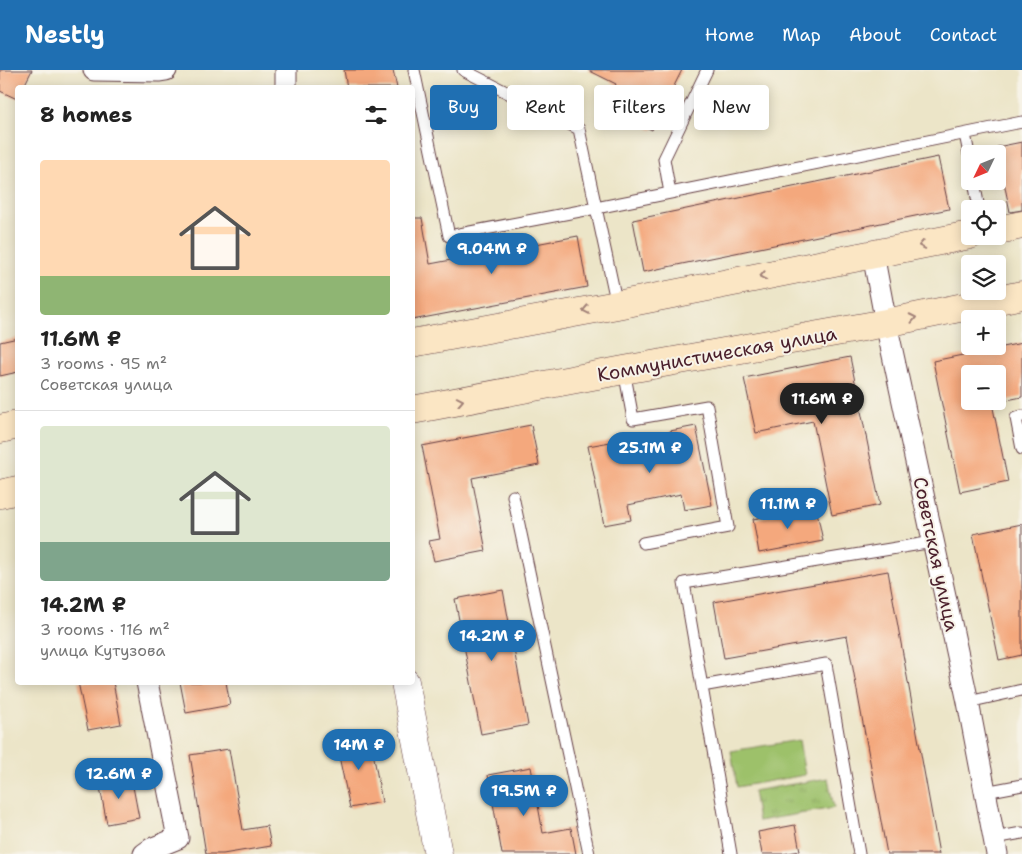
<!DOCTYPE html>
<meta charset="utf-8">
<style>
:root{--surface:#fff;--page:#f6f6f6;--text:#222;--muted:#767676;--line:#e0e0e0;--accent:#1f6fb2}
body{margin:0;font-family:"Shantell Sans",sans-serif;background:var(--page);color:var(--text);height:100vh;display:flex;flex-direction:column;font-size:19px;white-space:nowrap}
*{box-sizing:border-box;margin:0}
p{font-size:16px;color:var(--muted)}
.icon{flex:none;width:28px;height:28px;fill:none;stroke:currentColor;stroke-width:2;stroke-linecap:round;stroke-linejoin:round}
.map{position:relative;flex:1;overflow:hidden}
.side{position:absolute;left:15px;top:15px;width:400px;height:600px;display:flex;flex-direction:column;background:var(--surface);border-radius:5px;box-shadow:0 2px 12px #0003}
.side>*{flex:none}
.top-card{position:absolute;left:430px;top:15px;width:475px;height:45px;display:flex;gap:10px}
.needle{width:32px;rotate:227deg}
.buttons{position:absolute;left:961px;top:75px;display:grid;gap:10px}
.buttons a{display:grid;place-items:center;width:45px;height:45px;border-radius:5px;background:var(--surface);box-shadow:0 2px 12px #0003;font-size:25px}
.price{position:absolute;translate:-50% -42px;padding:0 11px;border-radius:18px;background:var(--accent);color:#fff;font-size:16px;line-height:32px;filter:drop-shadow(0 1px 2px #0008)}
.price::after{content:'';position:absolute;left:50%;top:30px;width:15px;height:11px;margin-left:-8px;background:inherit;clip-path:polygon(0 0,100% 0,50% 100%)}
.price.current{background:#222;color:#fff}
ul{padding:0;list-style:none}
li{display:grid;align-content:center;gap:10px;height:265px;padding:0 25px}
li+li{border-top:1px solid var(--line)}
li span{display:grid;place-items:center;height:155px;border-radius:5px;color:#555}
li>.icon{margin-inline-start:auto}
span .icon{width:90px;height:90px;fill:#fffc;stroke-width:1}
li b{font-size:21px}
h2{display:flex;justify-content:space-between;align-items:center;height:60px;padding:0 25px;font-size:21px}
.pill{padding:0 18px;border-radius:5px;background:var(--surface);box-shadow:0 2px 12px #0003;font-size:18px;line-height:45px}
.pill.current{background:var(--accent);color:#fff}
header{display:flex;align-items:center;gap:30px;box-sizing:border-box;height:70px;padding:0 25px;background:var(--accent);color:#fff}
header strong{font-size:24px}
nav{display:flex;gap:28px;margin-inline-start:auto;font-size:18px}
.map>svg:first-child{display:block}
</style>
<header>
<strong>Nestly</strong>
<nav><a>Home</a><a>Map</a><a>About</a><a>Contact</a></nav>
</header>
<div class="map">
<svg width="1022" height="784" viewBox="0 0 1022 784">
<defs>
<pattern id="grass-tufts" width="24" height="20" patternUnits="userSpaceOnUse" patternTransform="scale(1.25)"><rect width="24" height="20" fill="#9dc16a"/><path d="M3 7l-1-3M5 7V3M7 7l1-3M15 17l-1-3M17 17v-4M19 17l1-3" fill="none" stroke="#89a55c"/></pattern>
</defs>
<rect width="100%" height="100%" fill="#f7f3e8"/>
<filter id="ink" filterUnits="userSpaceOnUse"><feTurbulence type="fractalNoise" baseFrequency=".02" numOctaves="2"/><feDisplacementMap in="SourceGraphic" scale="10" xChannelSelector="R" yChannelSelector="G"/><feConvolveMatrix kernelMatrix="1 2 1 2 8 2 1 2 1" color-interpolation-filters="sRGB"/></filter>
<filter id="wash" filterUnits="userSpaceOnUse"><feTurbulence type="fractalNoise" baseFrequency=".0096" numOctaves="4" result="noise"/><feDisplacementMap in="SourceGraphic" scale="20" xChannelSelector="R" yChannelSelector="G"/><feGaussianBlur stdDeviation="1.12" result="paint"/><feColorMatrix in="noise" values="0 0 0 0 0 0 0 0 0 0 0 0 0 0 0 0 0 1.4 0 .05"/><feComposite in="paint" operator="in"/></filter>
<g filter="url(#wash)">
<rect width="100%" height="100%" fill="#ece5c8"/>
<path fill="url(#grass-tufts)" stroke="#74704a" d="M828,708L834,738L758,751L753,721Z"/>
<path fill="#9dc16a" stroke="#74704a" d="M799,670L805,705L737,717L731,681Z"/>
<g id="blocks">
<path fill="#f4a87d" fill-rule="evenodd" d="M0,0H32L23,18H18L17,29L0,21Z
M344,0H393L397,18H347Z
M588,0H682L652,60L605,37L616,14Z
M1022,72V140L1010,142L997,77Z
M938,87L949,139L643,202L633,150Z
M412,148H422L430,194L578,166L587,217L412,250Z
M18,268V302L0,306V272Z
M1022,273V327L992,333L1008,412L960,422L933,291ZM970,304H998V331H970Z
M850,287L880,435L832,445L813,351L756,363L744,308Z
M531,355L539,395L472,408L486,481L434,491L429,471L440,469L422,376Z
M696,356L712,435L684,440L681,424L628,435L631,450L604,455L588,376L616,371L618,381L672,370L670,361Z
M816,437L823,471L759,483L753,449Z
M1022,454V585L999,590L973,464Z
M888,501L939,784H887L847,566L724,588L714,532Z
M503,520L528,655L481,664L455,529Z
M78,612H113L121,654L88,660Z
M180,612H226L230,635L186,643Z
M370,665L382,732L350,738L336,672Z
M229,679L243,760L267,756L271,776L223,784H206L190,685Z
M531,697L543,763L571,758L576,784H502L488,705Z
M131,706L139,748L107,754L99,712Z
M795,755L800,781L783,784H762L758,762Z"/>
</g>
</g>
<g filter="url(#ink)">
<use href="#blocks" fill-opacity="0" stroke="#623d43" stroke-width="1"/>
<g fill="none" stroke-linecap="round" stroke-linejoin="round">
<defs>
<path id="service" d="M414,0L449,166L596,138L1022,52
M463,0L579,59L617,235
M965,64L970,89
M974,111L979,139
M670,123L664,89L707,0
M624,300L633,349L707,336L728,457L643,473
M1022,346L1016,348L1022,379
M513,426L589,784
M702,616L826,594L859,784
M968,632L1022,620
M985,722L1022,715
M994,768L1022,763
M731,784L684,513L933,472"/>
<path id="minor" d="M94,0L160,1L166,0
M286,0V18
M873,184L886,253L968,632L997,784
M144,784L151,779L178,768L147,612"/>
<path id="tertiary" d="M405,612L438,784"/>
<path id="secondary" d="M998,160L1022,155
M412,273L617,235L970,165
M412,340L624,300L886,253L1022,225
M0,359L18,355
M0,424L18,420"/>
</defs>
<use href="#service" stroke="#623d43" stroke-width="13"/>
<use href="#minor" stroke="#623d43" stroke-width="23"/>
<use href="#tertiary" stroke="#623d43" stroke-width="29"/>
<use href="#secondary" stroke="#623d43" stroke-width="29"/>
<use href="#service" stroke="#fff" stroke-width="11"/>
<use href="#minor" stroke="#fff" stroke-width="21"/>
<use href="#tertiary" stroke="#fff" stroke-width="28"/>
<use href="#secondary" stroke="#fbe6c4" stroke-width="28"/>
</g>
<defs><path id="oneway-chevron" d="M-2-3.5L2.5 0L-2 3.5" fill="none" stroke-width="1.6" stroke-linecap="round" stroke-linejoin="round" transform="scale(1.25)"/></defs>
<g stroke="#a28278">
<use href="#oneway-chevron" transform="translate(922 175) rotate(169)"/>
<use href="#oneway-chevron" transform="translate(763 206) rotate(169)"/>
<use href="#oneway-chevron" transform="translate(586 240) rotate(169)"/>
<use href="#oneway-chevron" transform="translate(913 248) rotate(-12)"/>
<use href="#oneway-chevron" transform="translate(460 331) rotate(-11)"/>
</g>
</g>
<g text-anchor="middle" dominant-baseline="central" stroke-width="4" stroke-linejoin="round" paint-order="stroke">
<g font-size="19" fill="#4a1f2b" stroke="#f7f3e8">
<text transform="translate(717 284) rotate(-10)">Коммунистическая улица</text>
<text transform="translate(936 484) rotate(78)">Советская улица</text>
</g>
</g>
</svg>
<div class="buttons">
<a><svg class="needle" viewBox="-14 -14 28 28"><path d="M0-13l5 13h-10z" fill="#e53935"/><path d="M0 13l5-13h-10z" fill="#767676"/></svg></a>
<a><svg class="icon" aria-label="locate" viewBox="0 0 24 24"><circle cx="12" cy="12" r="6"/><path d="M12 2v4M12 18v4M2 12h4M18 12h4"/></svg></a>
<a><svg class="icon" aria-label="layers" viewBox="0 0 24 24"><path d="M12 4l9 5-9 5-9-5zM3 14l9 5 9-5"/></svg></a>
<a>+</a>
<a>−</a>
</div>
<b class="price" style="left:492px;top:205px">9.04M ₽</b>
<b class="price current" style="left:822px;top:355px">11.6M ₽</b>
<b class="price" style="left:650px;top:404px">25.1M ₽</b>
<b class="price" style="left:788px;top:460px">11.1M ₽</b>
<b class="price" style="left:492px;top:592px">14.2M ₽</b>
<b class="price" style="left:359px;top:701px">14M ₽</b>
<b class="price" style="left:119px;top:730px">12.6M ₽</b>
<b class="price" style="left:524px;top:747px">19.5M ₽</b>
<div class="top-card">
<a class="pill current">Buy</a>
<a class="pill">Rent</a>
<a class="pill">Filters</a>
<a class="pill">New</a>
</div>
<section class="side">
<h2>8 homes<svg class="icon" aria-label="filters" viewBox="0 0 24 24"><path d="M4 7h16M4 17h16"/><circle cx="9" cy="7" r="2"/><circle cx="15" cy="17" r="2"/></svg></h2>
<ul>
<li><span style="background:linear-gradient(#ffd9b3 75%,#8fb573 0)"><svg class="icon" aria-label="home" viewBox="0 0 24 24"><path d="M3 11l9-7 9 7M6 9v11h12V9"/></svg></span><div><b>11.6M ₽</b><p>3 rooms · 95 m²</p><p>Советская улица</p></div></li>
<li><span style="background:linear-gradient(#dfe7d0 75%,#7fa58c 0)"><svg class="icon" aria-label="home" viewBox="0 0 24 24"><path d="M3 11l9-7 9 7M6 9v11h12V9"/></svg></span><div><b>14.2M ₽</b><p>3 rooms · 116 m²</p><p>улица Кутузова</p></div></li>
</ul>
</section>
</div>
